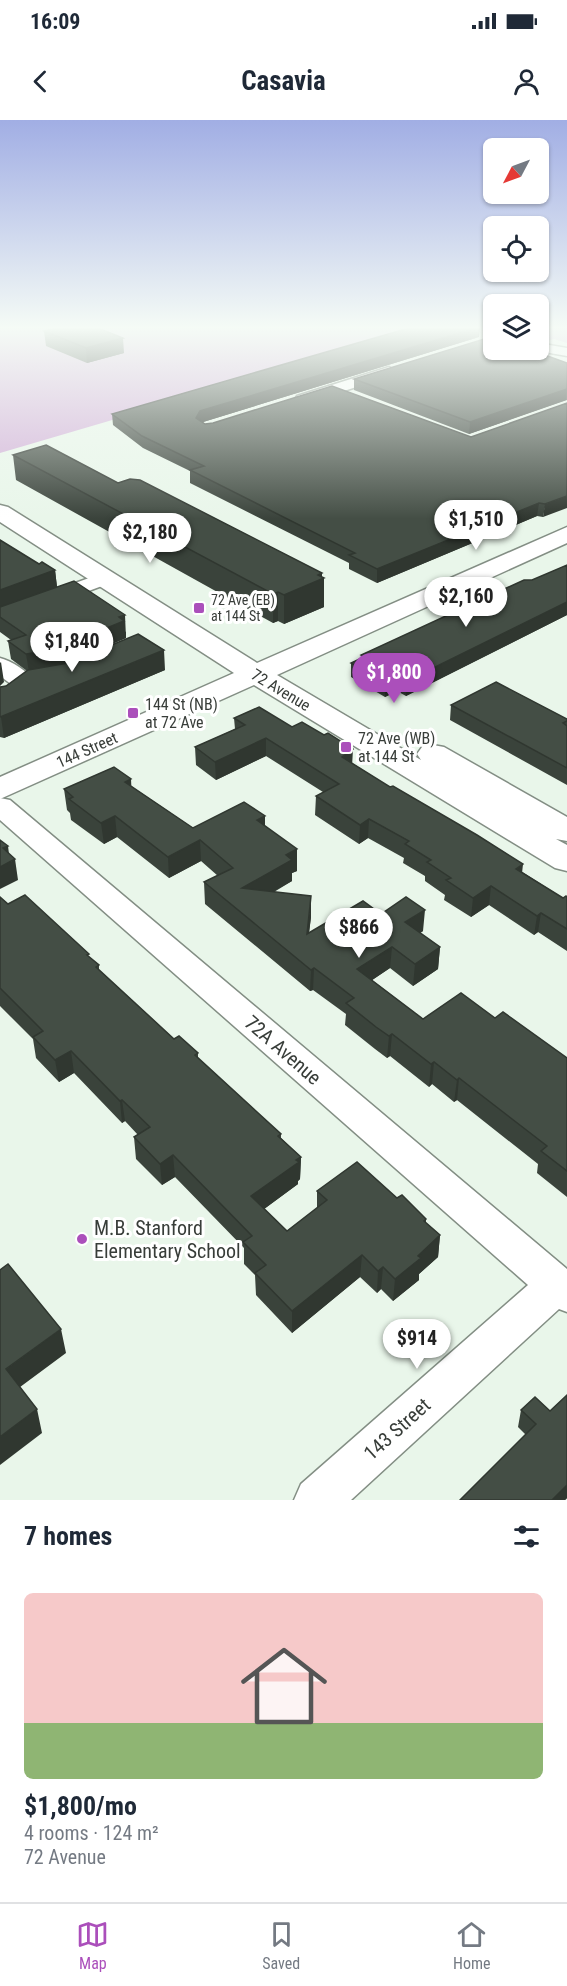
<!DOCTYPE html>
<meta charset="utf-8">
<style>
:root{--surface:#fff;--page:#f6f6f7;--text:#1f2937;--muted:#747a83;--line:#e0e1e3;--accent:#ab4fbb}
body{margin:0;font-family:"Roboto Condensed",sans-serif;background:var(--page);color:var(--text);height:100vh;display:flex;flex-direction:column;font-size:22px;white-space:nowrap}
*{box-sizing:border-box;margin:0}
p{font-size:20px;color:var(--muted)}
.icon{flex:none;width:33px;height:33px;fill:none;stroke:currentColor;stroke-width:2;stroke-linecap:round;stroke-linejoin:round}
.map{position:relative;height:1380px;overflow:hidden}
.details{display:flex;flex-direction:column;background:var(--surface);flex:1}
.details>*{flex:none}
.needle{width:39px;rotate:229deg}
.buttons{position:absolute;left:483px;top:18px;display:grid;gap:12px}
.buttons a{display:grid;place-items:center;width:66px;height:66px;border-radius:9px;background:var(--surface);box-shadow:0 2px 4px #0004;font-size:30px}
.price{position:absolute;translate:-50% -51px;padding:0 14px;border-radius:21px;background:#fff;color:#222;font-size:20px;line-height:39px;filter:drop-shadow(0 2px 3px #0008)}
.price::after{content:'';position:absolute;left:50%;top:36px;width:18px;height:14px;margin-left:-9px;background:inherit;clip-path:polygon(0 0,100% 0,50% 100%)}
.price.on{background:var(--accent);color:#fff}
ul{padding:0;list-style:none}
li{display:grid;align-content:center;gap:12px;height:318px;padding:0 24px}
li+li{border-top:2px solid var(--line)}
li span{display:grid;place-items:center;height:186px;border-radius:9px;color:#555}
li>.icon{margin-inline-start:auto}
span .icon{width:108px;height:108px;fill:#fffc;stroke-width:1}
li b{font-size:26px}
h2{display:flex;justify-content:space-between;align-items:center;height:72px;padding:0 24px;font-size:26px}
.status{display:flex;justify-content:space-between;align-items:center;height:42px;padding:0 30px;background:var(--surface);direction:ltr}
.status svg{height:16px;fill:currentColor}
header{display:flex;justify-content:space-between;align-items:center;height:78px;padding:0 24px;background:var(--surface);font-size:27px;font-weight:700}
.dock{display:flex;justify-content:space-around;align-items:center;height:84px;border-top:2px solid var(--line);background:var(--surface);font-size:16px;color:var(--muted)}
.dock a{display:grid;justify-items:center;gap:3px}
.dock .on{color:var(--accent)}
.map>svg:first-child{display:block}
</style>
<div class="status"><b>16:09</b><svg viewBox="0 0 49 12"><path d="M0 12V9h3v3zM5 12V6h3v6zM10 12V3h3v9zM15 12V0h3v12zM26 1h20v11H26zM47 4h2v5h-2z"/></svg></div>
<header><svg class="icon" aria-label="back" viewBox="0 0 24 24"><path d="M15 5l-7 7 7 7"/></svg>Casavia<svg class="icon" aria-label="person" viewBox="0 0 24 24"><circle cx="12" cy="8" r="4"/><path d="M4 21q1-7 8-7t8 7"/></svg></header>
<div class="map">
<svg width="567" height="1380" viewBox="0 0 567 1380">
<rect width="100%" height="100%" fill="#e9f6ea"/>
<path fill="#d2b1d8" d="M0,206H432L0,333Z
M539,206H567V223L554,219L539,223Z"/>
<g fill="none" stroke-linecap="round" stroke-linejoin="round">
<defs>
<path id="minor" d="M538,223L567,228V236L533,230H538Z
M389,247L397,252L394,255L303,284L295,279L297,276Z
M103,453L110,455L113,459L110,463L0,504V490Z
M0,538C12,541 27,551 35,562L31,567H15L0,556Z
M0,678L10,680L567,1149V1192L559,1189L351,1380H294L301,1364L528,1165L0,700Z"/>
<path id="major" d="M0,385L8,387L257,543L567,407V423L277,555L421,640L417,634L422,627L433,625L444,627L567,697V721L556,719L567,725V751L555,748L254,565L0,679V657L234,553L0,402Z"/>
</defs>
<use href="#minor" stroke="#838e84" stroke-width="3"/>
<use href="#major" stroke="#838e84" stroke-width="3"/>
<use href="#minor" fill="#fff" fill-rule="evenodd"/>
<use href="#major" fill="#fff" fill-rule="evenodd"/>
</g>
<path fill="#3a433b" d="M44,211L124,233L87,243L46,226Z
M479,217L203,302L205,304L471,317L567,283L543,397L537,396L377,463L349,449V443L190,363V351L143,328L113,305L112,294Z
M538,230L537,232L567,243V280L469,314L354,270V259Z
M13,335L118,363L322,457L324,487L284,504L278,501L273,503L16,360Z
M0,420L39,444L55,450L57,467L126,512V518L70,542L165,550L4,618L0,617V567L6,566L27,551L11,539L8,521L11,520L0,512Z
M567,445V495L406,576L397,571L385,577L351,557V543L361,538V535Z
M451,585L567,599V665L450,600Z
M234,598L352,643L563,778L567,777V831L538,812L534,815L489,785L471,797L444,780L445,775L425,761V756L403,743L404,738L368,718L359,724L315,695L316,676L323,672L266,636L216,660L196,645L195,627L235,609Z
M131,659V666L193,708L265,706L297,751L292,753V761L274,772L311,797L309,813L381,794L423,811L420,813L440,827L438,849L413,866L390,848L372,860L423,899L495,898L567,938V1077L537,1053L538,1044L457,980L454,982L432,964L429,967L390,936L387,938L375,929L345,905L346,894L313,870L310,871L205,784L204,762L218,756L201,741L169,758L117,717L104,724L71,700L70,693L67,690L64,669Z
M0,777L8,784L89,837L99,845V850L174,919L198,933V938L281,1014V1018L301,1037L300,1059L298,1061V1064L264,1089L287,1111L317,1088V1071L397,1078L426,1099V1103L440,1115L438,1137L419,1154V1160L393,1181L381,1169L377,1173L360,1157L292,1213L256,1175L255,1155L244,1144V1128L175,1057L162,1065L136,1039L134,1017L138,1015L125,1001L122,1003L74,953L59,962L36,938L33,919L0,886Z
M567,1275V1378L565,1380H460L526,1315L518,1307L521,1290L550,1291Z"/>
<path fill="#303730" d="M480,207L479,217L200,303L196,298L200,291Z
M123,218L124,233L87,243L86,228Z
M567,269L566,280L469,314L470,302Z
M567,376V388L543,397L545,384Z
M539,383L537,396L377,463V449Z
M55,450L57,467L0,488V470Z
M322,453V459L324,458V487L284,504V475Z
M278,472V501L273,503V474Z
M567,482V495L406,576L407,561Z
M125,495L126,518L55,548L29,552L26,534Z
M164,530L165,550L4,618L1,597Z
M1,542L4,562L0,566V543Z
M398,556L397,571L385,577V562Z
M266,618V636L216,660L215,642Z
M353,629L352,647L342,637Z
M131,659L132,680L125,662Z
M115,696L117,717L104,724L101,703Z
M265,696V717L257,700Z
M369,699L368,718L359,724L360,705Z
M200,720L201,741L169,758L168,737Z
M8,726L10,742L15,739L18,760L0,769V747L3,728Z
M297,729V751L292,753V761L242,789V768L286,735Z
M523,744L521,763L516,749Z
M491,766L489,785L471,797L473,778Z
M311,776V797L306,836L307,814Z
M425,790L423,811L404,824L405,802Z
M541,793L538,812L534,815L537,796Z
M392,827L390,848L356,871L357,849Z
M440,827L438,849L413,866L415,844Z
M314,848L313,870L310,871L311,850Z
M392,914L390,936L387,938L389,916Z
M71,931L74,953L59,962L55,940Z
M434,942L432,964L429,967L431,944Z
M459,958L457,980L454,982L457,960Z
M122,980L125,1001L122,1003L120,981Z
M173,1035L175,1057L162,1065L160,1044Z
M301,1037L300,1059L298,1061V1064L252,1098L251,1076Z
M440,1115L438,1137L419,1154V1160L393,1181L395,1159Z
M362,1135L360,1157L292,1213V1191Z
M383,1147L381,1169L377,1173L378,1151Z
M61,1209L66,1233L12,1273L6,1249Z
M37,1289L42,1313L0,1345V1317Z
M567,1365V1378L565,1380H552Z"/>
<path fill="#444e45" stroke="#303730" stroke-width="1.5" d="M67,206H93L123,218L86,228L44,211Z
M416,206H477L480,207L200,291L196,298L205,304L213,303L332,266L471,317L567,283V376L545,384L539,383L377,449L349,435L355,433L190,350L204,346L142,316L112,294Z
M494,216V230H532H531L567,243V269L470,302L354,259Z
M46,325L118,363L130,359L140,360L322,453L318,455L324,458L284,475L278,472L273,474L13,335Z
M0,420L39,444L42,442L55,450L0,470Z
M567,445V482L407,561L398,556L385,562L351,543L364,537L361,535L524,460H532Z
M74,461L125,495L119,497L124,501L53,530L26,534L8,521L26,515L0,497V487Z
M138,514L164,530L0,597V567L6,566L28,550L68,543Z
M496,562L567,599V601L563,603L567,606V648L451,585Z
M259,587L292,607L302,602L324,615L328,613L353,629L342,637L390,667L393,666L477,715L523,744L516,749L563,778L566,776L567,777V809L541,793L537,796L491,766L473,778L446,760L451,758L427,742L431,740L405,724L409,721L369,699L360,705L316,676L339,664L266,618L215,642L195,627L245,605L234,598Z
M114,647L131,659L125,662L193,708L244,682L265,696L257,700L297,729L286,735L292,740L242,768L311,776L307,814L363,781L381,794L406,777L425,790L405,802L440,827L415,844L392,827L357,849L423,899L461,873L495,898L503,892L567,938V1051L541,1031L547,1026L459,958L457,960L434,942L431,944L392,914L389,916L376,907L346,883L354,878L314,848L311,850L204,762L233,748L200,720L168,737L115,696L101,703L69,679L73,677L64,669Z
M0,720L8,726L3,728L15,739L0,747Z
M25,775L89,834L87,835L99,845L96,847L174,919L179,916L198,933L195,935L281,1014L278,1016L301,1037L296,1040L299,1042L251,1076L287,1111L327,1080L317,1071L357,1042L397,1078L402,1075L426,1099L424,1101L440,1115L418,1136L421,1138L395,1159L383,1147L378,1151L362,1135L292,1191L255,1153L266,1145L243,1122L252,1116L173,1035L160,1044L134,1017L150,1007L122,980L120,981L71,931L55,940L33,917L43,911L0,868V777L8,784Z
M8,1144L61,1209L6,1249L37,1289L0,1317V1150Z
M567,1275V1365L552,1380H460L536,1304L521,1290L535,1277L550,1291Z"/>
<linearGradient id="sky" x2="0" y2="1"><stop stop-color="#a1aee4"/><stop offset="0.52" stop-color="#f5fbf6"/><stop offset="1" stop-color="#f5fbf6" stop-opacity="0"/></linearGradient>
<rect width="567" height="399" fill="url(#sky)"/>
<g fill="#ab4fbb" stroke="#fff" stroke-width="2">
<rect x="193" y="482" width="12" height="12" rx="3"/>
<rect x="127" y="587" width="12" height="12" rx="3"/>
<rect x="340" y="621" width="12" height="12" rx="3"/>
<circle cx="82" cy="1119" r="6"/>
</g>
<g text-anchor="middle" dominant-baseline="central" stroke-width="6" stroke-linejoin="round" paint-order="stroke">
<g font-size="14" fill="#383d39" stroke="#fff" text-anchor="start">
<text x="211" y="480">72 Ave (EB)<tspan x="211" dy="16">at 144 St</tspan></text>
</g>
<g font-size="16" fill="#383d39" stroke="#fff">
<text transform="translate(281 570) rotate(31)">72 Avenue</text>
<text transform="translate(87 630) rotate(-24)">144 Street</text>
</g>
<g font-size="16" fill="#383d39" stroke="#fff" text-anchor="start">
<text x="145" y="584">144 St (NB)<tspan x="145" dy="18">at 72 Ave</tspan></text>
<text x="358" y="618">72 Ave (WB)<tspan x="358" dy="18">at 144 St</tspan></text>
</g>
<g font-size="20" fill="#383d39" stroke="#fff">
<text transform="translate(283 930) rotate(41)">72A Avenue</text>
<text transform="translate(397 1309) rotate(-42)">143 Street</text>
</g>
<g font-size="20" fill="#383d39" stroke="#fff" text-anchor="start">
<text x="94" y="1108">M.B. Stanford<tspan x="94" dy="23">Elementary School</tspan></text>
</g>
</g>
</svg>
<div class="buttons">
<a><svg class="needle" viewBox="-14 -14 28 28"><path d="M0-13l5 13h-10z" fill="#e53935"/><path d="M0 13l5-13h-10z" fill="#747a83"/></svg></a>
<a><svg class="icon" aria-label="locate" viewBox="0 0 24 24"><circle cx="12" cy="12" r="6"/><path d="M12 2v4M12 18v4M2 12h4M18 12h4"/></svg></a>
<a><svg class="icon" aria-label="layers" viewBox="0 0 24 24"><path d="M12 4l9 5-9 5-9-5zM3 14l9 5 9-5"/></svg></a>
</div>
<b class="price" style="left:476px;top:431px">$1,510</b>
<b class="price" style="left:150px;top:444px">$2,180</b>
<b class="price" style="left:466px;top:508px">$2,160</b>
<b class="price" style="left:72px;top:553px">$1,840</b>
<b class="price on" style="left:394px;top:584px">$1,800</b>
<b class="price" style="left:359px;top:839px">$866</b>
<b class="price" style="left:417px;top:1250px">$914</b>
</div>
<section class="details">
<h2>7 homes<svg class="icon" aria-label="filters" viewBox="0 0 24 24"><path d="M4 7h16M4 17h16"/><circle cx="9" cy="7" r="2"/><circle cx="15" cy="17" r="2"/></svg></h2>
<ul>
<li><span style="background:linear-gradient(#f6c9c9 70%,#8fb573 0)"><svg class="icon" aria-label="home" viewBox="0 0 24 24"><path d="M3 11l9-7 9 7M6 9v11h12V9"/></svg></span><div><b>$1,800/mo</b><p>4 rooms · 124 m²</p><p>72 Avenue</p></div></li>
</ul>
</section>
<nav class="dock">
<a class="on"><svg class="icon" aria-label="map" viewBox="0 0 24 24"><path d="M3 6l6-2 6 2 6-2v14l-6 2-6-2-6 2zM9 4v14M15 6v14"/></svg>Map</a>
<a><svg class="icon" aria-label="saved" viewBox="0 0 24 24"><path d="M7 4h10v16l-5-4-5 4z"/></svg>Saved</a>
<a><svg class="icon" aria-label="home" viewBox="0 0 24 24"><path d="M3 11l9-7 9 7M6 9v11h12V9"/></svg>Home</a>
</nav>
